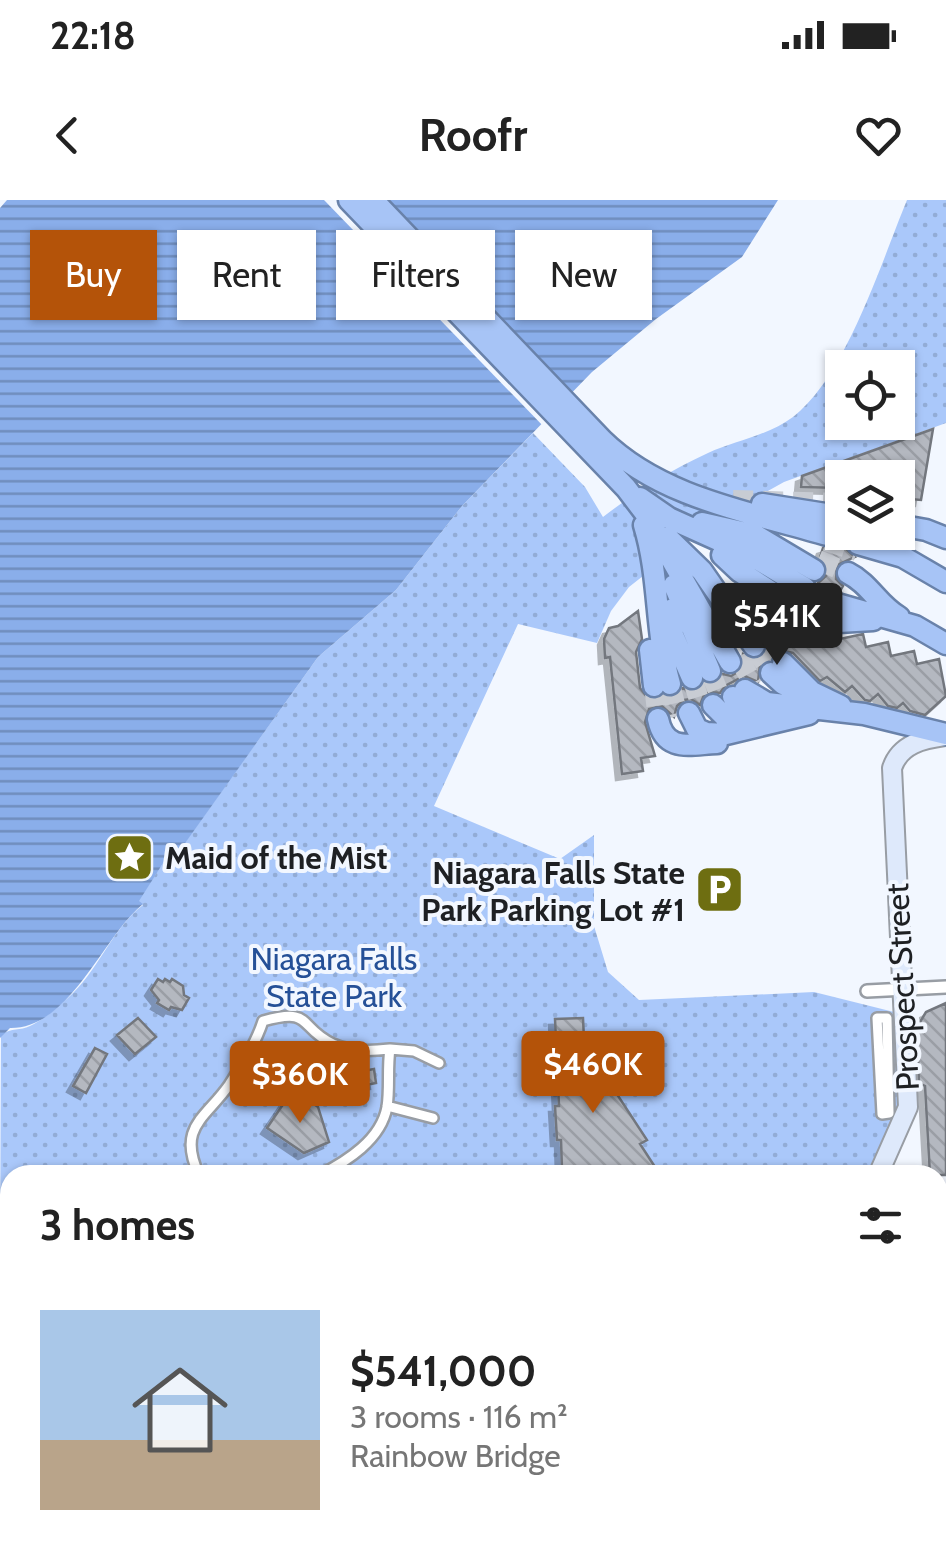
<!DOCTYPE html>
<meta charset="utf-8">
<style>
:root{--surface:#fff;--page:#f6f6f6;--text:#222;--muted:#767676;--line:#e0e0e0;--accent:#b45309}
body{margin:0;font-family:Cabin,sans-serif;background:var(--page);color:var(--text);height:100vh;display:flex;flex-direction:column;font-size:38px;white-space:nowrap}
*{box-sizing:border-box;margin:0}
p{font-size:32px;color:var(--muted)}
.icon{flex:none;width:55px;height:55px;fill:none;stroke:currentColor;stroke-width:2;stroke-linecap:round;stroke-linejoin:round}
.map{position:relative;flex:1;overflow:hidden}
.details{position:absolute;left:0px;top:965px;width:948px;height:392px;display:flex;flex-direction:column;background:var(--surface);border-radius:30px 30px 0 0;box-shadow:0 2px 8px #0004}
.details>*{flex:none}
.hud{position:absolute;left:30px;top:30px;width:888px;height:90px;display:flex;gap:20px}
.tools{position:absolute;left:825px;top:150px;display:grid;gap:20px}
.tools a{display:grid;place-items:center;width:90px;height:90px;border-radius:0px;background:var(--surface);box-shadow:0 2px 8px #0004;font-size:50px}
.price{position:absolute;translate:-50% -85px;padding:0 22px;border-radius:10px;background:var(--accent);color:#fff;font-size:32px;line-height:65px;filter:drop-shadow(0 2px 5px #0008)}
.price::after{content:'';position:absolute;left:50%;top:60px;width:30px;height:22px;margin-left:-15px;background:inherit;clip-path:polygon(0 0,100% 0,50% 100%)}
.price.current{background:#222;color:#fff}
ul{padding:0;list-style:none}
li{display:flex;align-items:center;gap:30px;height:250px;padding:0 40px}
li+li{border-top:2px solid var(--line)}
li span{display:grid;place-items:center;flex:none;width:280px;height:200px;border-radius:0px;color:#555}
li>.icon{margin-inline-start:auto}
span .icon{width:120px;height:120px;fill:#fffc;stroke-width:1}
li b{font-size:42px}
h2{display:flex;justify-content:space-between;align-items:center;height:120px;padding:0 40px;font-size:42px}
.pill{padding:0 35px;border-radius:0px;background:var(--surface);box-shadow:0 2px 8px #0004;font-size:35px;line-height:90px}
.pill.current{background:var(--accent);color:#fff}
.status{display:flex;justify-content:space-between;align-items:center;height:70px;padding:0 50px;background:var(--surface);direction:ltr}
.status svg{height:28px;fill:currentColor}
header{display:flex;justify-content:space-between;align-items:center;height:130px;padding:0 40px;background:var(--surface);font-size:45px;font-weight:700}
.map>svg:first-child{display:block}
</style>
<div class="status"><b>22:18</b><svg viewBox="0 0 49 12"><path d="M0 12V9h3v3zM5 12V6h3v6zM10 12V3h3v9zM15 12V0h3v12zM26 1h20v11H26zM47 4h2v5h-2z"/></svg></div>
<header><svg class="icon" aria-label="back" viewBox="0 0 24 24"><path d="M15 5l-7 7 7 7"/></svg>Roofr<svg class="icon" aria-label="heart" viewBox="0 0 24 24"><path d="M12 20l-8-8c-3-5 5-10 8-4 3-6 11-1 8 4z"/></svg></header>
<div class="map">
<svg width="946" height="1356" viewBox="0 0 946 1356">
<defs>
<pattern id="green-dots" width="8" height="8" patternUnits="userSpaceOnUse" patternTransform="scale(2.5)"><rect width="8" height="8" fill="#aac8fa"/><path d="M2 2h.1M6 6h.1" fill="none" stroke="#92acd6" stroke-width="1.8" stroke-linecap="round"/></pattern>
<pattern id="water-rules" width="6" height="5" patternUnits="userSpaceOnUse" patternTransform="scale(2.5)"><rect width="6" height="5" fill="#8aaeea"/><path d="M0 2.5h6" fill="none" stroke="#708dbd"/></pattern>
<pattern id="building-back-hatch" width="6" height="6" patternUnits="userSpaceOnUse" patternTransform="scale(2.5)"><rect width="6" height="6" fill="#b4b8c0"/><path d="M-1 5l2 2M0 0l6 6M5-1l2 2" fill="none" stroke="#9a9ea5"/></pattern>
<filter id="shadow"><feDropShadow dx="-6" dy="6" stdDeviation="0" flood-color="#0004"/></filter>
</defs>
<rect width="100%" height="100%" fill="#f2f7ff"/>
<path fill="url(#green-dots)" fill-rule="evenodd" d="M907,0H946V223L784,282L709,324L629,387L611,411L597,443L518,424L434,606L560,659L594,635V726L608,772L639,800L814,792L894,812L900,903L866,975H10V1073L0,1068L1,835C12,827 20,831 30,826C45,819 63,803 74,792C100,766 114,727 143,705L138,701L167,657L173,659L318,457L396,390L462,306L533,233L585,287L603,317C634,293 671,270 708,253C735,241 769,235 793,217C846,176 881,63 907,0ZM842,168H898V222H842Z
M938,1219L946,1230V1356H726L711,1348H938Z"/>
<path fill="url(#water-rules)" d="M7,0H778L742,57L656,119L592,172L462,306L396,390L318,457L173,660L167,657L139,701L143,704C103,736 70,829 10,828L0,838V8Z
M0,1068L10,1073V1348H711L726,1356H0Z"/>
<path fill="#f2f7ff" d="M324,0H383L574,198L545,228Z"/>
<path fill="url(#building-back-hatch)" stroke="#73777e" stroke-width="2.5" filter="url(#shadow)" d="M933,229L921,300L898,298V278H842V288L801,287L802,276Z
M842,324V332H851L845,339V348L855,357L837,365L836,379L843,386L840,391L832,390L824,394L822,409L814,411L808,418L809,430L816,436H840V439L863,434L866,447L888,442L891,456L914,451L917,464L939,459L946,496L925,515L910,511L903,503L897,508L888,506L878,494L870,501L865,500L852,486L845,492L827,477L820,481L793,453L780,450L760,464L758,482L744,476L725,486L720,493L710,492L704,495L700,505L691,499L684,500L677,506L674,517L662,506L649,509L645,522L655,556L641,558L643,571L622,574L610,457L605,458L604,439L609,428L618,426L638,411L642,439L636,452L640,488L648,498L672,497L683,488L692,492L704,483H716L723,474L731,476L741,470L743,454L754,460L763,457L768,446L765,437L784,417L793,420L804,414L806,402L816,396L818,383L826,376V364L820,357L823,348L837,344L840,338L838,327Z
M158,779L163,782L165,779L170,782L172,779L183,786L184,795L189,798L182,810L171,807L169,810L157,803L159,800L151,790Z
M946,803V975H930L925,886L919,883L917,827L926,812Z
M138,818L156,837L135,854L117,835Z
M583,818L586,883L609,882L647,940L640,944L655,967L643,975H566L562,969L561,940H557L555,906H559L555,819Z
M95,848L107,854L86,893L73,886Z
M329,852L358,872L374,869L376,883L342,890L306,865L315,854L324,860Z
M288,897L306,909L311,902L318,907L329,942L304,953L267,928Z"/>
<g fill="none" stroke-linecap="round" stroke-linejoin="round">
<path stroke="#c8ccd3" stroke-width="20" stroke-dasharray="20 10" stroke-linecap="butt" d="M733,300L842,303
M826,341L857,351
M818,360L848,373
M805,388L834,403
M754,446L771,473
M738,457L754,485
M710,471L722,501
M692,478L702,509
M670,484L678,516
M654,486L658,519"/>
<defs>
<path id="pedestrian" d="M877,818H887L889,913L882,914Z
M390,849L414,851L439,863
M387,906L433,918
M199,975C177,927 205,919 229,885C242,865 256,843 263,821C314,807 297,827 333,844C351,852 371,851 390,849C387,868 390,888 387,907C381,940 347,961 320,975
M857,1348L867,1356
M754,1356L764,1348"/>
<path id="minor" d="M867,791L946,787
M938,1019H946"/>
<path id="secondary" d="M878,975L908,907L892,568C900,544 923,539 946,536
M938,1307L946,1319"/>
<path id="trunk" d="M349,0L626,288L645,313L730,462
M373,0L602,240C661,298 750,312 827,335
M640,298L669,318L749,354L805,388
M762,304L832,315
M702,323L755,335L814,370
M644,325C660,377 655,432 670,484
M898,325L926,330L946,338
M667,337L702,371L754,446
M858,344L903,357L946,382
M722,355L739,371L793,406
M848,373C870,384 878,405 899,417
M674,385L710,471
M834,403L915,426L946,444
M670,410L673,435L692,478
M821,423L873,420
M650,450L654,486
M783,463L812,492L841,506
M771,473L783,484L807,494
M745,490L767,503L864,514L946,534
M733,497L739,504L766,511
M713,505L726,518L755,517
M689,513L697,529L706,533L726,534L809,514
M658,519C665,553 690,544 717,543"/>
</defs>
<use href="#pedestrian" stroke="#989da4" stroke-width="14"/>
<use href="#minor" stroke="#989da4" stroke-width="16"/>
<use href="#secondary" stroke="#989da4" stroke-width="22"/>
<use href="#trunk" stroke="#6982aa" stroke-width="25"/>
<use href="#pedestrian" stroke="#fff" stroke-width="9"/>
<use href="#minor" stroke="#fff" stroke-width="11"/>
<use href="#secondary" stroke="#dee9fb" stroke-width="18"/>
<use href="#trunk" stroke="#a7c4f6" stroke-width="20"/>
</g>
<defs>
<symbol id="sight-square" viewBox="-11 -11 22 22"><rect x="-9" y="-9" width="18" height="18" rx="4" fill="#6e6e11" stroke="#f2f7ff"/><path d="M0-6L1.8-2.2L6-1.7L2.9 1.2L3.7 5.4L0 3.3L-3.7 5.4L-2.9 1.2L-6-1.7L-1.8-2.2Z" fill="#fff"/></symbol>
<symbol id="parking-square" viewBox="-11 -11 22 22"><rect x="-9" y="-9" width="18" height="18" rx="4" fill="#6e6e11" stroke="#f2f7ff"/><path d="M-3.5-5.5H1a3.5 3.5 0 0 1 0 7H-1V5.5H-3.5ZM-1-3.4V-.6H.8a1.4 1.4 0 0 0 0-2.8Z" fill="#fff"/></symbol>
</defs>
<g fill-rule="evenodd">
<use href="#sight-square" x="102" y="630" width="55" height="55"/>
<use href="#parking-square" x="692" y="662" width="55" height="55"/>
</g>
<g text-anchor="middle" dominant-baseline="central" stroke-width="8" stroke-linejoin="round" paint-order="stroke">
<g font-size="32" font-weight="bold" fill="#1e2023" stroke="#f2f7ff" text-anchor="start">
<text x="165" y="657">Maid of the Mist</text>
<text x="685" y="672" text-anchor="end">Niagara Falls State<tspan x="685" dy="37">Park Parking Lot #1</tspan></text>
</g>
<g font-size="32" fill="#255097" stroke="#f2f7ff">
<text x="334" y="758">Niagara Falls<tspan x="334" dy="37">State Park</tspan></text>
</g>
<g font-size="32" fill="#1e2023" stroke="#f2f7ff">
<text transform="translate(902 787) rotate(-93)">Prospect Street</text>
</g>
</g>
</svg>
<div class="tools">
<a><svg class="icon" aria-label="locate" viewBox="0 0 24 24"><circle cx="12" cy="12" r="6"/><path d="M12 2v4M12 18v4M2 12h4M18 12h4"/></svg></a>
<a><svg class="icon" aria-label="layers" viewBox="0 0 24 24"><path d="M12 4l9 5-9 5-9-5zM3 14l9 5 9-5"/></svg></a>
</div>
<b class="price current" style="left:777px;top:468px">$541K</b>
<b class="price" style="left:593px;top:916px">$460K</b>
<b class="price" style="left:300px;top:926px">$360K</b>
<div class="hud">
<a class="pill current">Buy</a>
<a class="pill">Rent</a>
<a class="pill">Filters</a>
<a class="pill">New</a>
</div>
<section class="details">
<h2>3 homes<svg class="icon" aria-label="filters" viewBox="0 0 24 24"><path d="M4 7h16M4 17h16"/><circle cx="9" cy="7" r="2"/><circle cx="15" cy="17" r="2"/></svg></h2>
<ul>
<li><span style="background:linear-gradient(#a9c7e8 65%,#b9a48a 0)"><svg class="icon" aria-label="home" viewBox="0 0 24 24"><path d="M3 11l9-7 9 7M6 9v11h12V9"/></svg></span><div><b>$541,000</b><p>3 rooms · 116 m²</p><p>Rainbow Bridge</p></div></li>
</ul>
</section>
</div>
